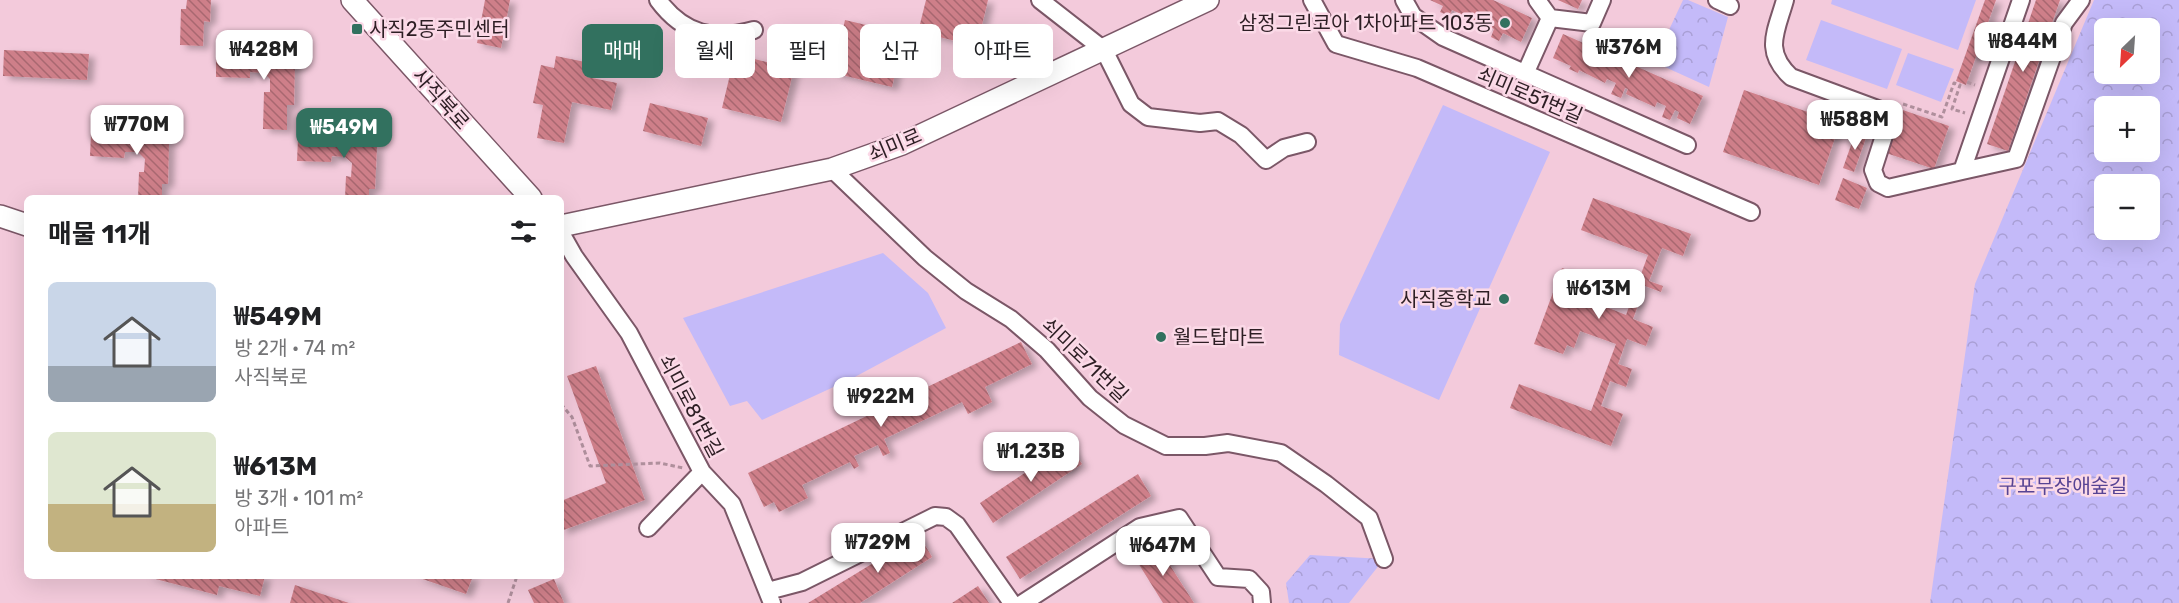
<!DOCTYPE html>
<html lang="ko">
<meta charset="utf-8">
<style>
:root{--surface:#fff;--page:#f2f2f2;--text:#202124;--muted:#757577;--accent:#32715f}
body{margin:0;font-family:Rubik,"Noto Sans KR",sans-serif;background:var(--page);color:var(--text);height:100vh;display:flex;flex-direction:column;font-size:22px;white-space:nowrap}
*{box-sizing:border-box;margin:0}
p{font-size:20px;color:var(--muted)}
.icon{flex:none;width:33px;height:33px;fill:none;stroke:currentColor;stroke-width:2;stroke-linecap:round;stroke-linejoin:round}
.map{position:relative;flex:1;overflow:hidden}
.side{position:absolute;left:24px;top:195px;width:540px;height:384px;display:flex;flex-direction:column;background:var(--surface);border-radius:9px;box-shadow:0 6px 24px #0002}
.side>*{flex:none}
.top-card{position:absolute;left:582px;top:24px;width:570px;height:54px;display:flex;gap:12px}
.needle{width:39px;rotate:205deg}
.fabs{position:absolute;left:2094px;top:18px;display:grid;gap:12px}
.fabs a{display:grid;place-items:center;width:66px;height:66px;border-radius:9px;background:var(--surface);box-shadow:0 6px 24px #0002;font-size:30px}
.price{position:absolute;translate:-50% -51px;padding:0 14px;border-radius:12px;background:#fff;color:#222;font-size:20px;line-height:39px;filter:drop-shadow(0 2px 3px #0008)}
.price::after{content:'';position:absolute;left:50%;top:36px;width:18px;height:14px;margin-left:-9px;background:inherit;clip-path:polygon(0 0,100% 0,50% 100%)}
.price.on{background:var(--accent);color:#fff}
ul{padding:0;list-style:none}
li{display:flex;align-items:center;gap:18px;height:150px;padding:0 24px}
li span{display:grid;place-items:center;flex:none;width:168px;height:120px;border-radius:9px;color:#555}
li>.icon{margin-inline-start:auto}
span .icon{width:72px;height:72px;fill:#fffc;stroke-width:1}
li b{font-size:26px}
h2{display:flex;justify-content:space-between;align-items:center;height:72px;padding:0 24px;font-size:26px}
.pill{padding:0 21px;border-radius:9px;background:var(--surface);box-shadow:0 6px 24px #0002;font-size:21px;line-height:54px}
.pill.on{background:var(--accent);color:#fff}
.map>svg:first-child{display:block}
</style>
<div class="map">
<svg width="2179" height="603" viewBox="0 0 2179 603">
<defs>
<pattern id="forest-crowns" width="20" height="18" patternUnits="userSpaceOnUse" patternTransform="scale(1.5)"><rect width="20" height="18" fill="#c4baf9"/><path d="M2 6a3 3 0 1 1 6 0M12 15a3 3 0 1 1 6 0" fill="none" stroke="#a99fd5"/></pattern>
<pattern id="building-back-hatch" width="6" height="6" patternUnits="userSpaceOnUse" patternTransform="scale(1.5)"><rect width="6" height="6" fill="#ce7f89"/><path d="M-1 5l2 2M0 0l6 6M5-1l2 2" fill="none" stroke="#a86770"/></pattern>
<filter id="shadow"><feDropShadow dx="6" dy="3.5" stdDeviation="3" flood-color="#0004"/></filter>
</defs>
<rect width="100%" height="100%" fill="#f3cadb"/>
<path fill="#c4baf9" d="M1832,0H1976L1958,50L1831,4Z
M1821,20L1902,49L1887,89L1806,60Z
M1908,53L1954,69L1941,102L1896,85Z
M1443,105L1550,152L1439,400L1339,355L1340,324Z
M883,253L928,293L946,328L851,379L762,420L747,401L730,406L683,318Z"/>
<path fill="url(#forest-crowns)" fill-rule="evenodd" d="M1683,0H1688L1728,17L1709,87L1654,62Z
M2094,0H2179V603H1930L1975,284ZM2150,28V74H2104V28ZM2150,106V152H2104V106ZM2104,184H2150V230H2104Z
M1310,555L1384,559L1349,603H1289L1286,583Z"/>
<path fill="url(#building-back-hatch)" filter="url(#shadow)" d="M187,0H211L210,22L204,21L203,46L180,45L181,9H186Z
M485,0H510L501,48L477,43Z
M926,0H988L977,46L918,32Z
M1430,0H1493L1532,18L1521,42L1503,33L1499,41L1491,37L1494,29L1452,10L1449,16L1440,12L1443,6Z
M1558,0H1582L1578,9Z
M1985,0H1996L1966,85L1956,81Z
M2036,0H2060L2008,151L1987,144Z
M845,20L904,34L892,87L833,73Z
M1563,34L1703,96L1690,124L1677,118L1679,112L1675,110L1670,120L1662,117L1666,106L1657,102L1655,107L1626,94L1628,89L1625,88L1621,98L1611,94L1616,83L1607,79L1605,83L1579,70L1578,73L1569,69L1571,66L1553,58Z
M243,48L280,49V62L295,63L294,105H287V130L263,129L264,92H270V79L264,73L250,72V78L216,77V55L243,56Z
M4,50L89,54L87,80L3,76Z
M735,54L794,69L781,122L722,108Z
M556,56L590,63L587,77L617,83L611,110L572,102L564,143L537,138L543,105L533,103L541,65L554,68Z
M1744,90L1840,123L1819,185L1723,152Z
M650,103L708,118L701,146L643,131Z
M1900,109L1949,126L1934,169L1886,153Z
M118,127L155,129L154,142L169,143L168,184H162V198H138L139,172H144L145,159L138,152H125L124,158L90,156L91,134L117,135Z
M1856,131L1867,135L1854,172L1843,168Z
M325,132L362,133V147H377L375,189H369V198H345L346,176L351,177L352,163L345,157L332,156L331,162L297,161L298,139L324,140Z
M1843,178L1867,188L1859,209L1835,200Z
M1593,198L1691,234L1683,256L1662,248L1649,281L1663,286L1661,292L1645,286L1633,319L1653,327L1646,346L1627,339L1618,364L1632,369L1626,387L1610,381L1601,406L1623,414L1611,446L1510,408L1519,384L1591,411L1616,344L1580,331L1574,348L1567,345L1563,354L1534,344L1562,268L1598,281L1591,301L1626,315L1648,255L1581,230Z
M1021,342L1032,364L985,387L992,402L968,414L962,402L884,439L890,453L883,456L878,445L854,456L859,466L854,469L850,462L802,485L808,498L779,512L774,502L764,507L748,473Z
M596,366L645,500L561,531V501L606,483L567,376Z
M1068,444L1082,464L993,523L980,503Z
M1138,474L1151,496L1020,579L1006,557Z
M919,535L932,557L860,603H808Z
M1157,545L1194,603H1163L1135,558Z
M144,576H265L260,596L219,586L217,595Z
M414,576H473L466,594Z
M554,579L564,603H534L528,590Z
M295,585L349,603H290Z
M978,586L989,603H952Z"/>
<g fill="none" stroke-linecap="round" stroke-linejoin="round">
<defs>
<path id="minor" d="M658,0C684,35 714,41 754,30
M1040,0L1104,50L1131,104L1148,117L1200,123L1218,121L1241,135L1266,160L1284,148L1307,142
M1312,0L1336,44L1417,68L1751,212
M1404,0L1413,16L1443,37L1687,145
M1717,0L1730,6
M1785,0C1776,32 1763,51 1791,77L1891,114L1873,170L1878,183L1888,188L1962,171
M2021,0L1962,171L2016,159L2064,23L2081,0
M1550,18L1592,23L1602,0
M1525,74L1550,18L1537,0
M832,169L925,258L966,291L1011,319L1047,350L1090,398L1124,425L1166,446H1205L1228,443L1281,453L1326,484L1369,518L1384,559
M561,233L574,256L629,333L702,472L732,504L772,603
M648,528L702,472
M768,591L802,582L935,516L946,517L957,525L1012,603
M1023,603L1140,527L1179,518L1218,577L1249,579L1261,592L1262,603"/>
<path id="major" d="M352,0L531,198
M0,216L27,225
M561,226L832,169L902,144L1208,0"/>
</defs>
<use href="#minor" stroke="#7b5767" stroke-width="20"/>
<use href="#major" stroke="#7b5767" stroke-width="24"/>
<path stroke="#af8f9c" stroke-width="3" stroke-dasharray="4.5 3" stroke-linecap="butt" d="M1967,82L1975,85
M1903,104L1942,117L1954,83L1960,85L1952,109L1965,113
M561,404L572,417L590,466L660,463L683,468
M508,603L517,576"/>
<use href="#minor" stroke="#fff" stroke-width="16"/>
<use href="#major" stroke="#fff" stroke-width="21"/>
</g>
<g fill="#32715f" stroke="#fbd9e7" stroke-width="2">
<circle cx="1505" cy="23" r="6"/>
<rect x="351" y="23" width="12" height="12" rx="3"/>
<circle cx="1504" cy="299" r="6"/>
<circle cx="1161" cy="337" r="6"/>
</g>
<g text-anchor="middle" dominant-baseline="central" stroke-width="5" stroke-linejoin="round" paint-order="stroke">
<g font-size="20" fill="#2d1e24" stroke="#fbd9e7" text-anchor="end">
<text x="1493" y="23">삼정그린코아 1차아파트 103동</text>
<text x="369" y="29" text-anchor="start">사직2동주민센터</text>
<text x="1492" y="299">사직중학교</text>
<text x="1173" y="337" text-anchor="start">월드탑마트</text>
</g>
<g font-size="20" fill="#2d1e24" stroke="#fbd9e7">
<text transform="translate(1530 95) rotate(23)">쇠미로51번길</text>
<text transform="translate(441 99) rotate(48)">사직북로</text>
<text transform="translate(895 145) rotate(-23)">쇠미로</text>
<text transform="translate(1085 360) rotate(44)">쇠미로71번길</text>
<text transform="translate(691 406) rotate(62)">쇠미로81번길</text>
</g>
<g font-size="20" fill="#574394" stroke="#fbd9e7">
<text x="2063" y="486">구포무장애숲길</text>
</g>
</g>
</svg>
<div class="fabs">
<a><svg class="needle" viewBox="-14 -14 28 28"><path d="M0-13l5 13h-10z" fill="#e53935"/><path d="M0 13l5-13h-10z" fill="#757577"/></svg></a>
<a>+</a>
<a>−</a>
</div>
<b class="price" style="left:2023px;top:73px">₩844M</b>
<b class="price" style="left:1629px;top:79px">₩376M</b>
<b class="price" style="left:264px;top:81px">₩428M</b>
<b class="price" style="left:1855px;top:151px">₩588M</b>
<b class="price" style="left:137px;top:156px">₩770M</b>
<b class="price on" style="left:344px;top:159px">₩549M</b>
<b class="price" style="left:1599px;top:320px">₩613M</b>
<b class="price" style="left:881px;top:428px">₩922M</b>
<b class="price" style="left:1031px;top:483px">₩1.23B</b>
<b class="price" style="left:878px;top:574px">₩729M</b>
<b class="price" style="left:1163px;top:577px">₩647M</b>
<div class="top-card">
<a class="pill on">매매</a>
<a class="pill">월세</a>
<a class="pill">필터</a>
<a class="pill">신규</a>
<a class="pill">아파트</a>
</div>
<section class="side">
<h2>매물 11개<svg class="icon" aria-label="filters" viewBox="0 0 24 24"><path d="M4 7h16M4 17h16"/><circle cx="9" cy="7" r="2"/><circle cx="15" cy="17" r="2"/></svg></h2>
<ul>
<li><span style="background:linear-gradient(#c9d6e8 70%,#9aa5b1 0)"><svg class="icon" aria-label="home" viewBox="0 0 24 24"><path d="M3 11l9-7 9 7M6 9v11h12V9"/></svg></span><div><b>₩549M</b><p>방 2개 · 74 m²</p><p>사직북로</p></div></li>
<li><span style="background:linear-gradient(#dfe7d0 60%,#c2b280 0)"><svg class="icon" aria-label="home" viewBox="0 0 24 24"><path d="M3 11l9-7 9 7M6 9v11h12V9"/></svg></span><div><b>₩613M</b><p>방 3개 · 101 m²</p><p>아파트</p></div></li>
</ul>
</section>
</div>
